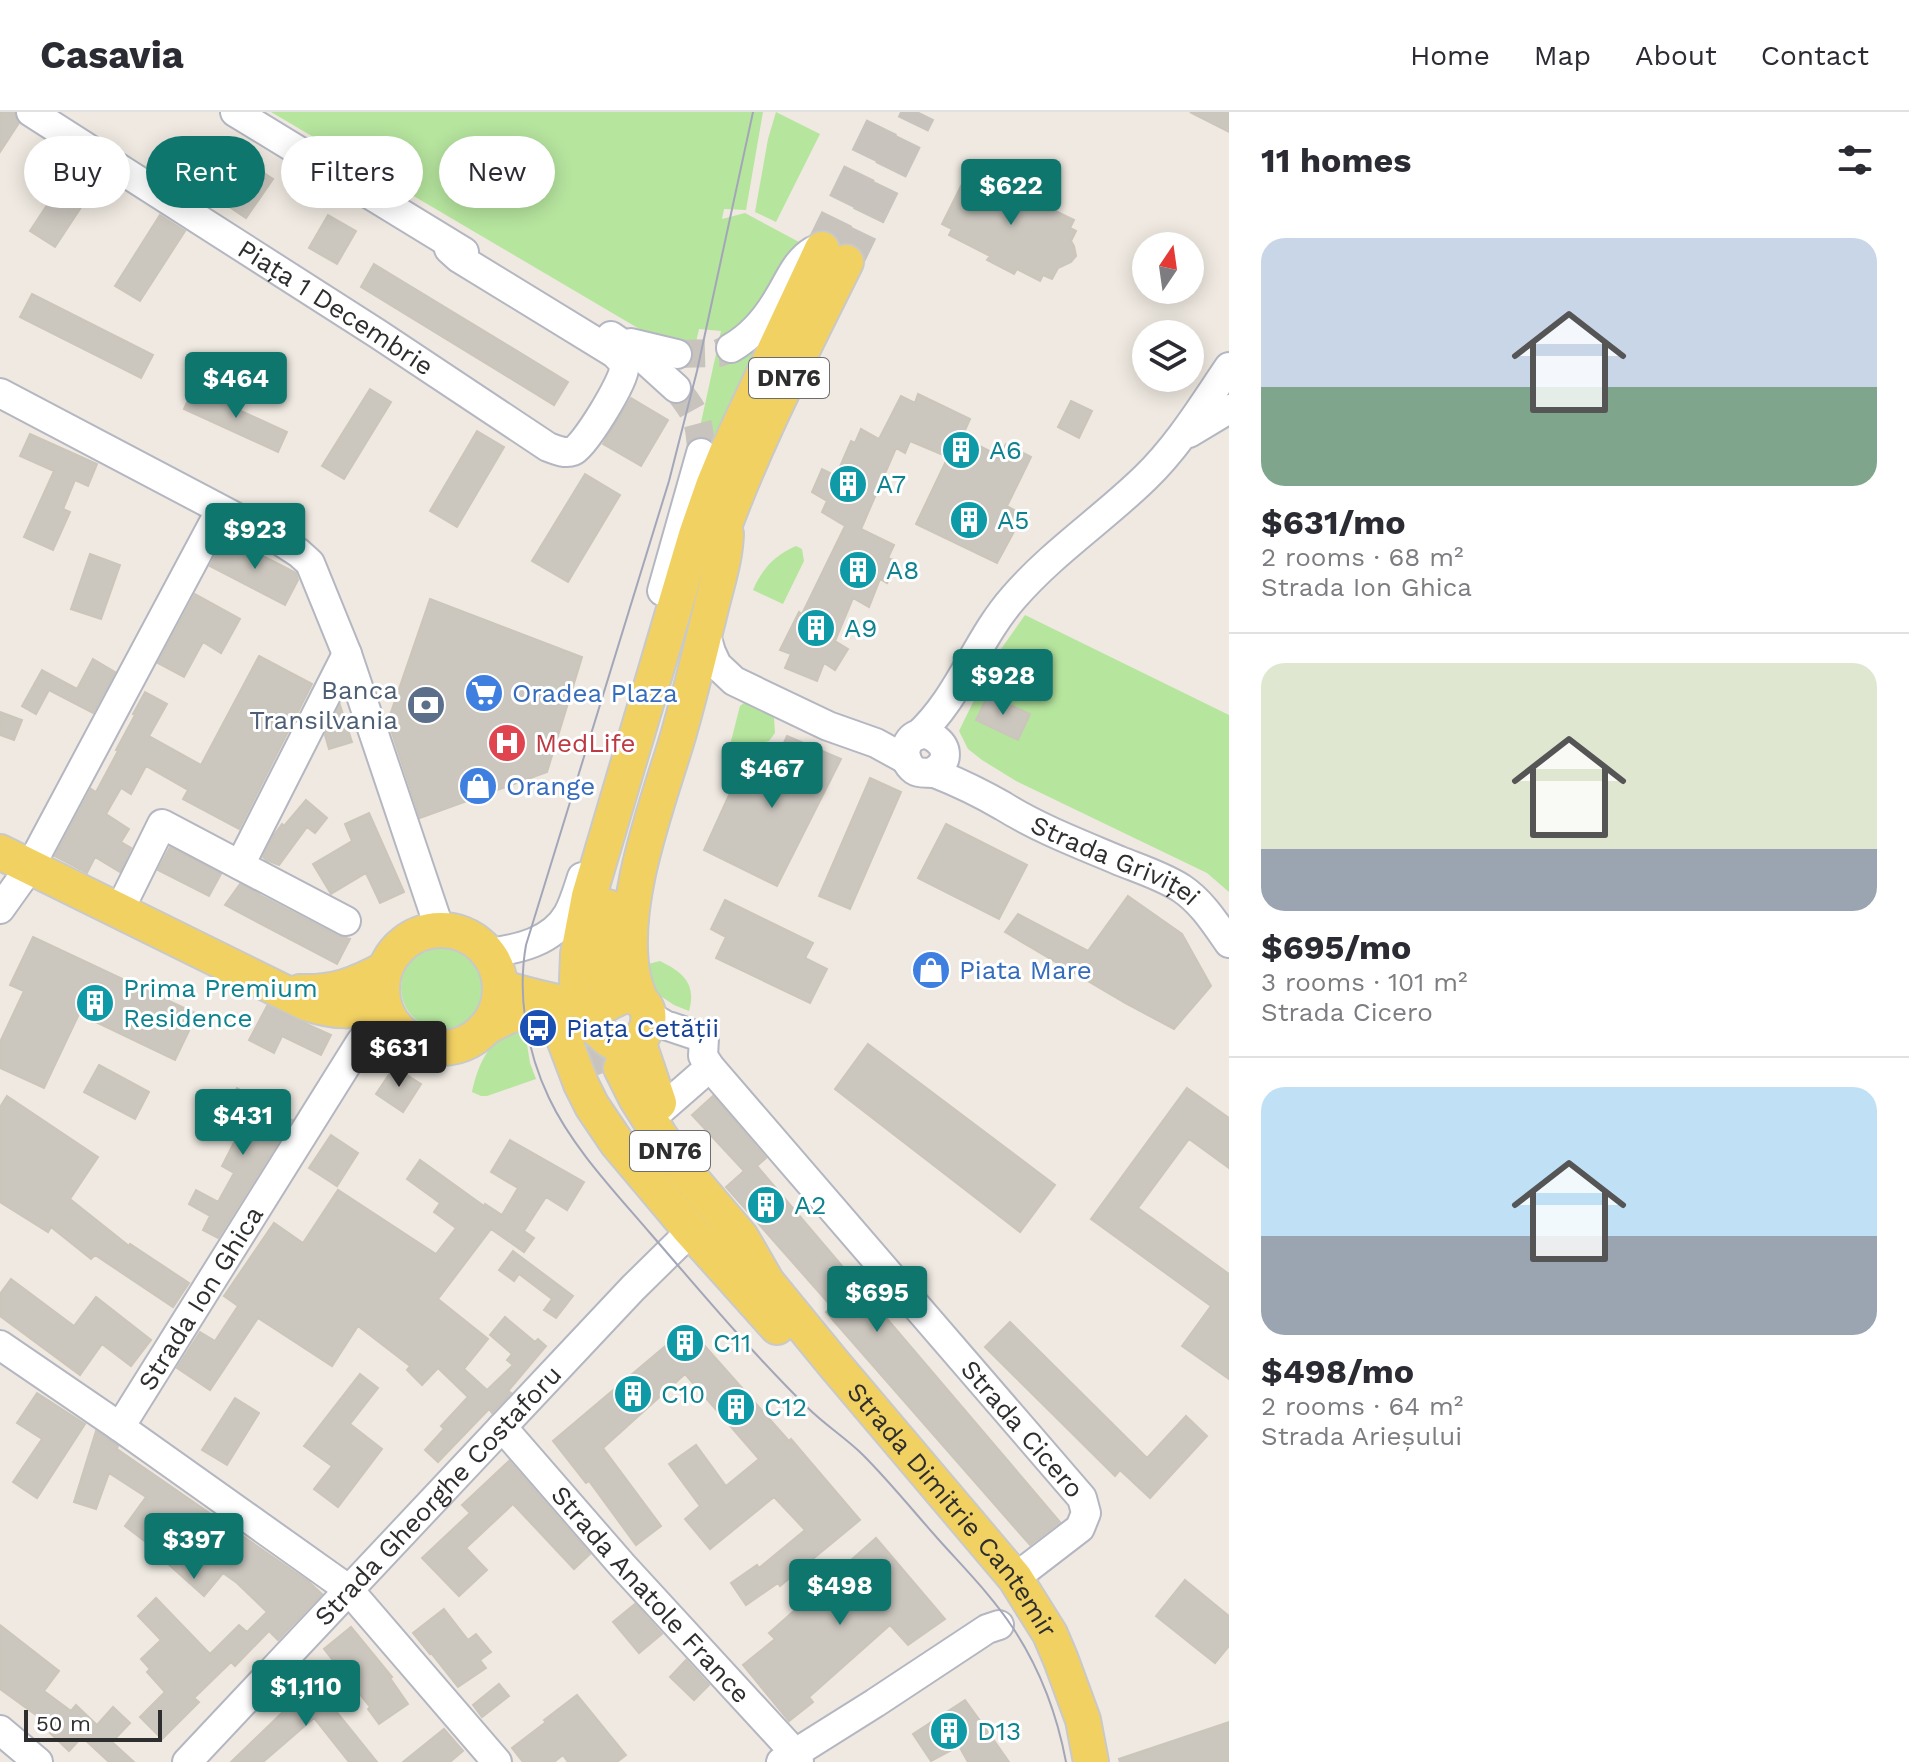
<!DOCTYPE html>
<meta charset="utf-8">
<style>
:root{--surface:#fff;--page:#f2f2f3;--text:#2b2b33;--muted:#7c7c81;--line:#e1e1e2;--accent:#0f766e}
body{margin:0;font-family:"Work Sans",sans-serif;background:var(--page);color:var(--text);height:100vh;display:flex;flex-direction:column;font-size:30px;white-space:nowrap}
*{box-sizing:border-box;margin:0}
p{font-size:26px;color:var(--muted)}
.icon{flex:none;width:44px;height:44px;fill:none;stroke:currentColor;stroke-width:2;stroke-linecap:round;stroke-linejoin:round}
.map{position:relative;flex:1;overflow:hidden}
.drawer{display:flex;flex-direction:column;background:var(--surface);width:680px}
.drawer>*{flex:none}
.guide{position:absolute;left:24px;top:24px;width:760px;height:72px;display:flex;gap:16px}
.needle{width:52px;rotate:13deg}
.controls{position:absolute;left:1132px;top:120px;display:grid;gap:16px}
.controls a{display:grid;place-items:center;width:72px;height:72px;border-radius:50%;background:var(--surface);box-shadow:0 4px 20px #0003;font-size:40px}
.scale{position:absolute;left:24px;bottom:20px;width:138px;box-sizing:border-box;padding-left:8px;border:4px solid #2e2e2e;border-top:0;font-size:22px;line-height:28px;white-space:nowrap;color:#2e2e2e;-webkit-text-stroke:6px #fff;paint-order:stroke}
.price{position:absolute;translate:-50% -68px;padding:0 18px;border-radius:8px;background:var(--accent);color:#fff;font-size:26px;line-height:52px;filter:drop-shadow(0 2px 4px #0008)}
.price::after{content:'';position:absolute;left:50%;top:48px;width:24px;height:18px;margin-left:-12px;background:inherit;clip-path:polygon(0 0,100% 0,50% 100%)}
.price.on{background:#222;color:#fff}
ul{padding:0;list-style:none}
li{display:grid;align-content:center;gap:16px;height:424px;padding:0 32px}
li+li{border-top:2px solid var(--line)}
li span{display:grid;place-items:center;height:248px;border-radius:24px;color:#555}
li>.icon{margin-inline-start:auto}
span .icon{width:144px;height:144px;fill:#fffc;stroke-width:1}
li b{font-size:34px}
h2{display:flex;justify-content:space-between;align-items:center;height:96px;padding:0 32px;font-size:34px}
.tag{padding:0 28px;border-radius:36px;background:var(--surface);box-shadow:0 4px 20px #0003;font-size:28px;line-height:72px}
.tag.on{background:var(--accent);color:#fff}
header{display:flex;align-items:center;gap:48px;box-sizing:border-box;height:112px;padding:0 40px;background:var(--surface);border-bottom:2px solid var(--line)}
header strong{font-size:38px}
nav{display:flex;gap:44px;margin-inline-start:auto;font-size:28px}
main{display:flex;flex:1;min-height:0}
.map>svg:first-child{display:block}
</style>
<header>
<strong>Casavia</strong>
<nav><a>Home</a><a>Map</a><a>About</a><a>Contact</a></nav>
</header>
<main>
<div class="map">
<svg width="1229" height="1650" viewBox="0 0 1229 1650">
<rect width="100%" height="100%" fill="#efe9e1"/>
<path fill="#b6e59e" d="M271,0H763L746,98L724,97L722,107L745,101L799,130L770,188L758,229L767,232L715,342L695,338L721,219L699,217L696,230L648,222Z
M776,0L820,22L776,110L755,100L768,27Z
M796,434L802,437L804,449L783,492L753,478C762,457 775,443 796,434Z
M1025,503L1229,603V780L1207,761L1016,669L982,648L968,637L959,619L994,547Z
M744,591L771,602L774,606L775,621L769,629L761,631L749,642L729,648L730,633L740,594Z
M401 876a41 41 0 1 1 82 0a41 41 0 1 1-82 0Z
M660,849C682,860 697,871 689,899L674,893L650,877L648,852Z
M524,914L530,951L536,967L487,984H481L472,980C479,948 491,924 524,914Z"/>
<path fill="#cbc7bf" stroke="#cbc5ba" stroke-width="2" d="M0,0H14L19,11L0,40Z
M1190,0H1229V20Z
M232,40L273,67L246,106L206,79Z
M76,49L101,65L55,135L30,119Z
M977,59L1015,78L1018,72L1048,88L1045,94L1074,108L1070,116L1076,119L1071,129L1074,134L1076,144L1071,150L1058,156L1052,167L1043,163L1040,169L1017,157L1014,162L987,148L990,144L949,123L952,117L942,112L965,66L971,69Z
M160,103L185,119L140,189L115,174Z
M328,103L356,119L337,152L309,136Z
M374,152L568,270L554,293L361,175Z
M32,182L153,243L141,266L20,205Z
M193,277L287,320L278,340L184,297Z
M370,277L391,290L344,367L322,354Z
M918,282L970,307L962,325L999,344L1006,332L1031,345L1007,394L1023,403L997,451L916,412L948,345L910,329L905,341L896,336L861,417L894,433L888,446L896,449L887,471L880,467L869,495L853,486L835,529L848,537L835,558L824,551L817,569L785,556L791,542L780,538L799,500L802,502L845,414L822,400L827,389L812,380L822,357L836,364L851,329L855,331L861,317L879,327L901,284L915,291Z
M631,286L668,308L641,354L603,332Z
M1071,289L1092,299L1079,326L1058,315Z
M477,319L504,335L457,415L430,399Z
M30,322L97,352L88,374L75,368L63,397L70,400L53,438L24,425L54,359L20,344Z
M585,362L620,383L568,470L532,449Z
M226,425L296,461L298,468L285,493L210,454Z
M90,442L120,453L101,507L71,497Z
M195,482L240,507L221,541L203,530L184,565L158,551Z
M430,487L582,545L547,660L420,706L388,609Z
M259,544L312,572L239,717L183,687L188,678L146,654L131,682L121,676L106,702L129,717L121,730L131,736L120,760L95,745L87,761L55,744L91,677L96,680L118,639L116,638L135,603L133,602L145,580L167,592L149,624L201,653Z
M93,547L115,560L93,601L49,578L36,602L22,594L42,558L77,577Z
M988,583L1030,602L1018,628L976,608Z
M340,593L352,630L329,637L325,623Z
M0,600L22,608L14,628L0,623Z
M787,624L841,647L777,774L704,738L740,659L779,642Z
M870,666L901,680L850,797L819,784Z
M306,688L327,706L315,721L307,715L279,753L266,748L263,745L274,723L282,712L284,714Z
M369,701L404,780L380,791L366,761L331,782L313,752L352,729L345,712Z
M946,712L1027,753L999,807L918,766Z
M170,735L221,762L209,784L158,758Z
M240,772L259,782L258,784L260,783L338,824L350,827L337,852L225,793Z
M1128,784L1182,822L1211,874L1174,917L1125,891L1005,820L1018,802L1088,839Z
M725,788L813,831L805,846L827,857L810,891L716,846L726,825L711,817Z
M33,825L197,902L175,948L79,902L44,976L0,956V930L24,879L10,873Z
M267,894L331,923L321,943L282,924L274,941L249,928Z
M868,932L1055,1073L1020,1120L835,977Z
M99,953L149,980L135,1007L84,980Z
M394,955L421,972L403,1000L376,982Z
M237,976L292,1008L218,1126L203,1118L210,1104L189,1092L196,1078L218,1090L234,1061L222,1054L243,1013L222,1001Z
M1187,976L1229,1006V1056L1189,1027L1138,1096L1229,1162V1267L1182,1234L1211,1194L1091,1107Z
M7,984L98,1045L70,1087L129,1134L130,1132L189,1171L173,1195L95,1143L91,1147L51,1115L48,1120L0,1090V995Z
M713,984L766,1046L757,1054L1060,1410L1030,1433L826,1200L832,1195L726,1075L744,1059L692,1003Z
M331,1023L358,1041L337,1074L309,1056Z
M510,1028L584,1070L567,1098L546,1085L524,1119L534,1126L524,1140L491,1117L438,1187L488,1227L464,1257L487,1278L513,1253L507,1248L512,1242L490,1223L505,1205L535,1230L538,1227L546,1234L508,1279L511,1281L492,1301L489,1297L438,1350L425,1338L444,1317L441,1314L468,1285L438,1256L422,1273L407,1258L410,1254L358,1214L332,1254L258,1206L210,1278L177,1256L200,1220L215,1229L238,1194L224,1184L274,1111L303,1131L338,1078L436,1142L456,1116L434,1100L440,1091L407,1067L420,1048L484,1094L485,1092L502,1103L518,1076L491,1060Z
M513,1139L573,1184L556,1206L544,1198L552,1187L519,1162L514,1169L499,1158Z
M11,1167L74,1214L96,1185L151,1228L131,1254L102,1232L80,1263L0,1204V1182Z
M1010,1210L1147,1346L1186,1304L1207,1324L1150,1386L1120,1358L1115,1364L985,1235Z
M688,1215L789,1329L791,1327L860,1408L780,1474L778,1471L746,1493L731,1471L757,1453L759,1456L805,1418L774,1385L710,1437L685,1407L700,1394L669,1352L696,1333L726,1374L759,1347L685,1262L603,1336L661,1414L636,1433L589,1369L586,1371L553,1329Z
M360,1262L378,1276L350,1312L382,1337L338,1395L314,1377L332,1354L304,1334Z
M37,1281L85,1312L37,1386L13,1370L42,1327L17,1311Z
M235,1286L259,1301L227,1353L202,1338Z
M96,1319L118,1334L117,1337L309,1470L322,1482L278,1528L269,1519L235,1554L231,1550L194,1586L199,1590L162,1627L140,1605L165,1580L147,1560L150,1557L141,1547L161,1528L138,1504L156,1486L210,1542L239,1513L247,1520L267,1500L237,1471L223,1461L204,1484L166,1450L165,1452L148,1437L151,1434L125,1414L146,1385L109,1361L96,1397L74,1390Z
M509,1349L590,1442L574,1457L513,1392L466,1436L487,1458L459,1484L422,1446L470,1401L462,1393Z
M876,1426L945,1507L908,1533L890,1513L809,1585L813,1590L789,1609L743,1553L775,1527L769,1521Z
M1185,1468L1229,1504V1534L1215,1551L1156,1504Z
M635,1492L662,1522L639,1541L613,1510Z
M444,1497L468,1528L476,1522L491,1540L480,1548L486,1556L458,1575L431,1541L430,1542L413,1521Z
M0,1513L59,1559L44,1579L71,1599L76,1593L97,1613L113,1595L130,1611L112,1630L134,1650H109L82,1625L69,1639L50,1621L54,1616L0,1577Z
M351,1515L392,1565L390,1566L408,1592L379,1612L368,1597L370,1595L324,1537Z
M686,1548L709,1573L694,1588L670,1565Z
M310,1567L377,1650H349L314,1606L263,1650H231L289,1594L285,1588Z
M499,1572L509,1584L482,1605L473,1593Z
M577,1583L626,1643L617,1650H568L563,1643L554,1650H523L512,1636L546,1610L544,1608Z
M965,1588L986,1617L1009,1650H968L959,1634L931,1649L913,1622Z
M1229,1610V1650H1120L1119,1647Z
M444,1617L463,1639L450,1650H403Z"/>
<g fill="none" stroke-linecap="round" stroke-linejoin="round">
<path stroke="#c8c4bd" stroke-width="28" stroke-dasharray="28 14" stroke-linecap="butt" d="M677,242L719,241L731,236
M676,276C696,301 700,308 701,341"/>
<path stroke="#c8c4bd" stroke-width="34" stroke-dasharray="34 17" stroke-linecap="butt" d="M822,137L889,0
M846,150L919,0
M578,884L584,926L598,963"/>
<defs>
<g id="minor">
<path id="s1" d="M31,0L378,222L548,335C556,338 565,342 573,339C584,335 624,269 624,257C624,250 619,246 614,241L459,146L449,137L447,130"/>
<path d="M235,0L464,140"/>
<path d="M611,224L643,246L676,276"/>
<path d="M631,231L677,242"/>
<path d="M731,236C752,224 767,206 779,185C789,169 796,149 813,139"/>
<path d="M0,281L279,428L299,441L310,451L347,542L440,818"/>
<path d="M1189,321L1229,297"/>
<path d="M662,479L701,341"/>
<path d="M705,520L711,540L717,553L734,569L828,614L876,631L907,648"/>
<path d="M917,624C960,585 976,528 1014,485C1053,440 1103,407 1145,366C1179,333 1203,293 1229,255"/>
<path id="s2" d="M932,660C969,640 916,601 906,636C904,644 907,653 914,658C921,663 929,659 937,662C960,671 982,682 1003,694C1040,717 1080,732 1120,749C1140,757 1162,764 1181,776C1202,790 1215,811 1229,831"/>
<path d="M240,753L347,542"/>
<path d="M0,797L30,755L220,399"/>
<path d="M119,799L162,712L346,809"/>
<path d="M489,841C518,837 552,830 568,802C574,791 578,777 582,765"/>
<path id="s3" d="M648,903L665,913L704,926L703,944L710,955L1082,1386L1086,1401L1080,1416L1015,1466"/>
<path d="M663,996L710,955"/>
<path d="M0,1233L120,1315L348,1477L497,1650"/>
<path id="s4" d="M120,1315L360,931L385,896"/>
<path id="s5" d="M502,1315L622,1453L795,1641L799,1650"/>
<path d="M0,1618L38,1650"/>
<path id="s6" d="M187,1650L633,1176L691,1119"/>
<path d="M781,1650L875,1591L987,1517L999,1513"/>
</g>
<g id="major">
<path d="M713,445C748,343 798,247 846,150"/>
<path d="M0,740L306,891C338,901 351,900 383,893"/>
<circle cx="441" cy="877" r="59"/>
<path d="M602,865V837L608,795"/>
<path d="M577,868L578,842L589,784L696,423L713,374L727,340L822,137"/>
<path d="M300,880C335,881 355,873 385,857"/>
<path d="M640,888C638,881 635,873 633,865C619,794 655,699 676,631C689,588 699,544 710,500C716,474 725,449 726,422"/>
<path d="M550,904L561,919L581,972L592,994L617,1031L691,1119L777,1215"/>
<path d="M485,916C497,910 508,903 522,900C538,897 574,910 592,914C600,918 604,925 611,929C627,940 646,928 648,910C650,899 645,889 634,885C621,880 611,892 599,895C581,898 519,881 500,875"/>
<path d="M638,929L659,991"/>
<path id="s7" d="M621,956L636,986L660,1024L679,1052L741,1125L767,1170L834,1252L1015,1466L1050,1522L1061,1548L1083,1608L1091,1650"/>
</g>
</defs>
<use href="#minor" stroke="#b4b7c1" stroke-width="32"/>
<use href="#major" stroke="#c9c9c9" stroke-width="38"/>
<use href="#minor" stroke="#fff" stroke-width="28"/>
<use href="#major" stroke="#f2d163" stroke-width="34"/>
<path stroke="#a3a6b8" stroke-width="2" d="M753,0L697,259L669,369L526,833C517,884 527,940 549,986C572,1035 615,1080 650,1121C701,1180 752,1241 808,1296C825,1313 846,1326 863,1343C890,1370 914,1400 939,1428C965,1457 992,1484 1013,1516C1040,1557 1057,1602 1066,1650"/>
</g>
<defs>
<symbol id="building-disc" viewBox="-11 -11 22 22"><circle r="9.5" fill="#0f9aa8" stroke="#fff"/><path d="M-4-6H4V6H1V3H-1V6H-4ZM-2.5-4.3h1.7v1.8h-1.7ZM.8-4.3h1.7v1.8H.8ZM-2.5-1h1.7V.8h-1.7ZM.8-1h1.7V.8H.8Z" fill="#fff"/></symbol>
<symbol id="supermarket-disc" viewBox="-11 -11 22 22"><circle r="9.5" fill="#3f7fe0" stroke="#fff"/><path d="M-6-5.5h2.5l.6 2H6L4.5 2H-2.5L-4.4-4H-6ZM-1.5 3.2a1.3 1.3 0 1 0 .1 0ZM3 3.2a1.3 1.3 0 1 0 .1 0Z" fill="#fff"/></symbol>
<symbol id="bank-disc" viewBox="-11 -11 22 22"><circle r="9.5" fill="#5c6f8a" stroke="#fff"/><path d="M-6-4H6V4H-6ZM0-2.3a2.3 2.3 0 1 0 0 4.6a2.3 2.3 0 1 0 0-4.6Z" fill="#fff"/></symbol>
<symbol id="hospital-disc" viewBox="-11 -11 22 22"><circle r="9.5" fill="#e0444e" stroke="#fff"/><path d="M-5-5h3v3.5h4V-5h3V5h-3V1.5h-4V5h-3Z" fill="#fff"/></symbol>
<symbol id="shop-disc" viewBox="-11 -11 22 22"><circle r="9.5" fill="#3f7fe0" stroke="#fff"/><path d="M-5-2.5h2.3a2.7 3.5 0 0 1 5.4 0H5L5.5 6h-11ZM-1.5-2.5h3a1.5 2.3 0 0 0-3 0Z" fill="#fff"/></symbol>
<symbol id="bus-disc" viewBox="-11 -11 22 22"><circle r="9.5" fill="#1a4fb4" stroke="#fff"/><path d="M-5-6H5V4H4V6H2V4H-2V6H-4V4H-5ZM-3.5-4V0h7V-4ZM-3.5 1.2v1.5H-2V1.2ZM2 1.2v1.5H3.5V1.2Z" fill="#fff"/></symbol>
</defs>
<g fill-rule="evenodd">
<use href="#building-disc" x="939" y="316" width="44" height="44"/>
<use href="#building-disc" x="826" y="350" width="44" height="44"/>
<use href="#building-disc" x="947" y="386" width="44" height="44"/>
<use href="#building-disc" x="836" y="436" width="44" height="44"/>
<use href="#building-disc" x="794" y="494" width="44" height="44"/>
<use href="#supermarket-disc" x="462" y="559" width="44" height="44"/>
<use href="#bank-disc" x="404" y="571" width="44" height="44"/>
<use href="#hospital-disc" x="485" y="609" width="44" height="44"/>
<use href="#shop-disc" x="456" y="652" width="44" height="44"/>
<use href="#shop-disc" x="909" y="836" width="44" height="44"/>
<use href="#building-disc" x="73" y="869" width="44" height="44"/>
<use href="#bus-disc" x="516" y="894" width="44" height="44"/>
<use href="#building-disc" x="744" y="1071" width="44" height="44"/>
<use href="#building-disc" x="663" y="1209" width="44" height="44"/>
<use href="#building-disc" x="611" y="1260" width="44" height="44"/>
<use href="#building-disc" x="714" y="1273" width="44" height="44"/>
<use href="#building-disc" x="927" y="1597" width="44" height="44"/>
</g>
<g text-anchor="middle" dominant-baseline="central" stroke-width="6" stroke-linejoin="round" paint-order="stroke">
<g fill="#fff" stroke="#6d6d6d" stroke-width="2">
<rect x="749" y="246" width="80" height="40" rx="6"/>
<rect x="630" y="1019" width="80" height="40" rx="6"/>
</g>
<g font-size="24" font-weight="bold" fill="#2e2e2e">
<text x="789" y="266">DN76</text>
<text x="670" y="1039">DN76</text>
</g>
<g font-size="26" fill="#2e2e2e" stroke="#fff">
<text stroke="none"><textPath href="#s1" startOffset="362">Piața 1 Decembrie</textPath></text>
<text stroke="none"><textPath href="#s2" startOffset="326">Strada Griviței</textPath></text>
<text stroke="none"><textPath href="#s4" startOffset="152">Strada Ion Ghica</textPath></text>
<text stroke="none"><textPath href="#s3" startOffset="570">Strada Cicero</textPath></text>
<text stroke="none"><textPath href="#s6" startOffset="366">Strada Gheorghe Costaforu</textPath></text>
<text stroke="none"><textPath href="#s7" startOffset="554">Strada Dimitrie Cantemir</textPath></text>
<text stroke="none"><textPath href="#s5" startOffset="224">Strada Anatole France</textPath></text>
</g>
<g font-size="26" fill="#0d838f" stroke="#fff" text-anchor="start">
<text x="989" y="338">A6</text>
<text x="876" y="372">A7</text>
<text x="997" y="408">A5</text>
<text x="886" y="458">A8</text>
<text x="844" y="516">A9</text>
<text x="123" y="876">Prima Premium<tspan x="123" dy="30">Residence</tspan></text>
<text x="794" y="1093">A2</text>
<text x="713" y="1231">C11</text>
<text x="661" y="1282">C10</text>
<text x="764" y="1295">C12</text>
<text x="977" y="1619">D13</text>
</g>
<g font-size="26" fill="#4e5e75" stroke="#fff" text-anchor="end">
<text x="398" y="578">Banca<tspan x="398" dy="30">Transilvania</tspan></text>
</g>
<g font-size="26" fill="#366cbe" stroke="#fff" text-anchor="start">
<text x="512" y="581">Oradea Plaza</text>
<text x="506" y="674">Orange</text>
<text x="959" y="858">Piata Mare</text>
</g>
<g font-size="26" fill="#be3a42" stroke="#fff" text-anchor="start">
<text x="535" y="631">MedLife</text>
</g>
<g font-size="26" fill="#164399" stroke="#fff" text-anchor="start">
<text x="566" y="916">Piața Cetății</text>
</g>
</g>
</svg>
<div class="controls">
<a><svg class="needle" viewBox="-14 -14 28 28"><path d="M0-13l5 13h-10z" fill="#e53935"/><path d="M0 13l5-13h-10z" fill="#7c7c81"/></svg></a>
<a><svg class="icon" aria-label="layers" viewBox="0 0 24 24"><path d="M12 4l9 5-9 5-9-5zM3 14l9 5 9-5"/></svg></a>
</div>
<div class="scale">50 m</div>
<b class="price" style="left:1011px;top:115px">$622</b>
<b class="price" style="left:236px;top:308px">$464</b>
<b class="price" style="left:255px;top:459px">$923</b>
<b class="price" style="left:1003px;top:605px">$928</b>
<b class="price" style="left:772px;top:698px">$467</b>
<b class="price on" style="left:399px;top:977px">$631</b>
<b class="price" style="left:243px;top:1045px">$431</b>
<b class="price" style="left:877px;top:1222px">$695</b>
<b class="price" style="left:194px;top:1469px">$397</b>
<b class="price" style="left:840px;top:1515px">$498</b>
<b class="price" style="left:306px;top:1616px">$1,110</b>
<div class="guide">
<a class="tag">Buy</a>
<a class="tag on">Rent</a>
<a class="tag">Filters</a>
<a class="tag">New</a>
</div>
</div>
<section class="drawer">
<h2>11 homes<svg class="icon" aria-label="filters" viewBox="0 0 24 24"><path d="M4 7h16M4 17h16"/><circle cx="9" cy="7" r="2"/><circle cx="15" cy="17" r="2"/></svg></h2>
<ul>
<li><span style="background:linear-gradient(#c9d6e8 60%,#7fa58c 0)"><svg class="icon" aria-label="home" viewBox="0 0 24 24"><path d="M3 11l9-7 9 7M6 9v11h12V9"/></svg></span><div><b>$631/mo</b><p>2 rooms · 68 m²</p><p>Strada Ion Ghica</p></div></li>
<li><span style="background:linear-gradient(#dfe7d0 75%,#9aa5b1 0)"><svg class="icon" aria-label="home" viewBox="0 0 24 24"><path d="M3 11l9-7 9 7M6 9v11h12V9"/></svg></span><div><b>$695/mo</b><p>3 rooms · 101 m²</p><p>Strada Cicero</p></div></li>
<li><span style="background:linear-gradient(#bfe0f5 60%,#9aa5b1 0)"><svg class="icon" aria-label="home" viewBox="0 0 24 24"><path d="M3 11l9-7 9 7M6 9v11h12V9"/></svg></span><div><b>$498/mo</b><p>2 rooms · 64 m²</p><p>Strada Arieșului</p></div></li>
</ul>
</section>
</main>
